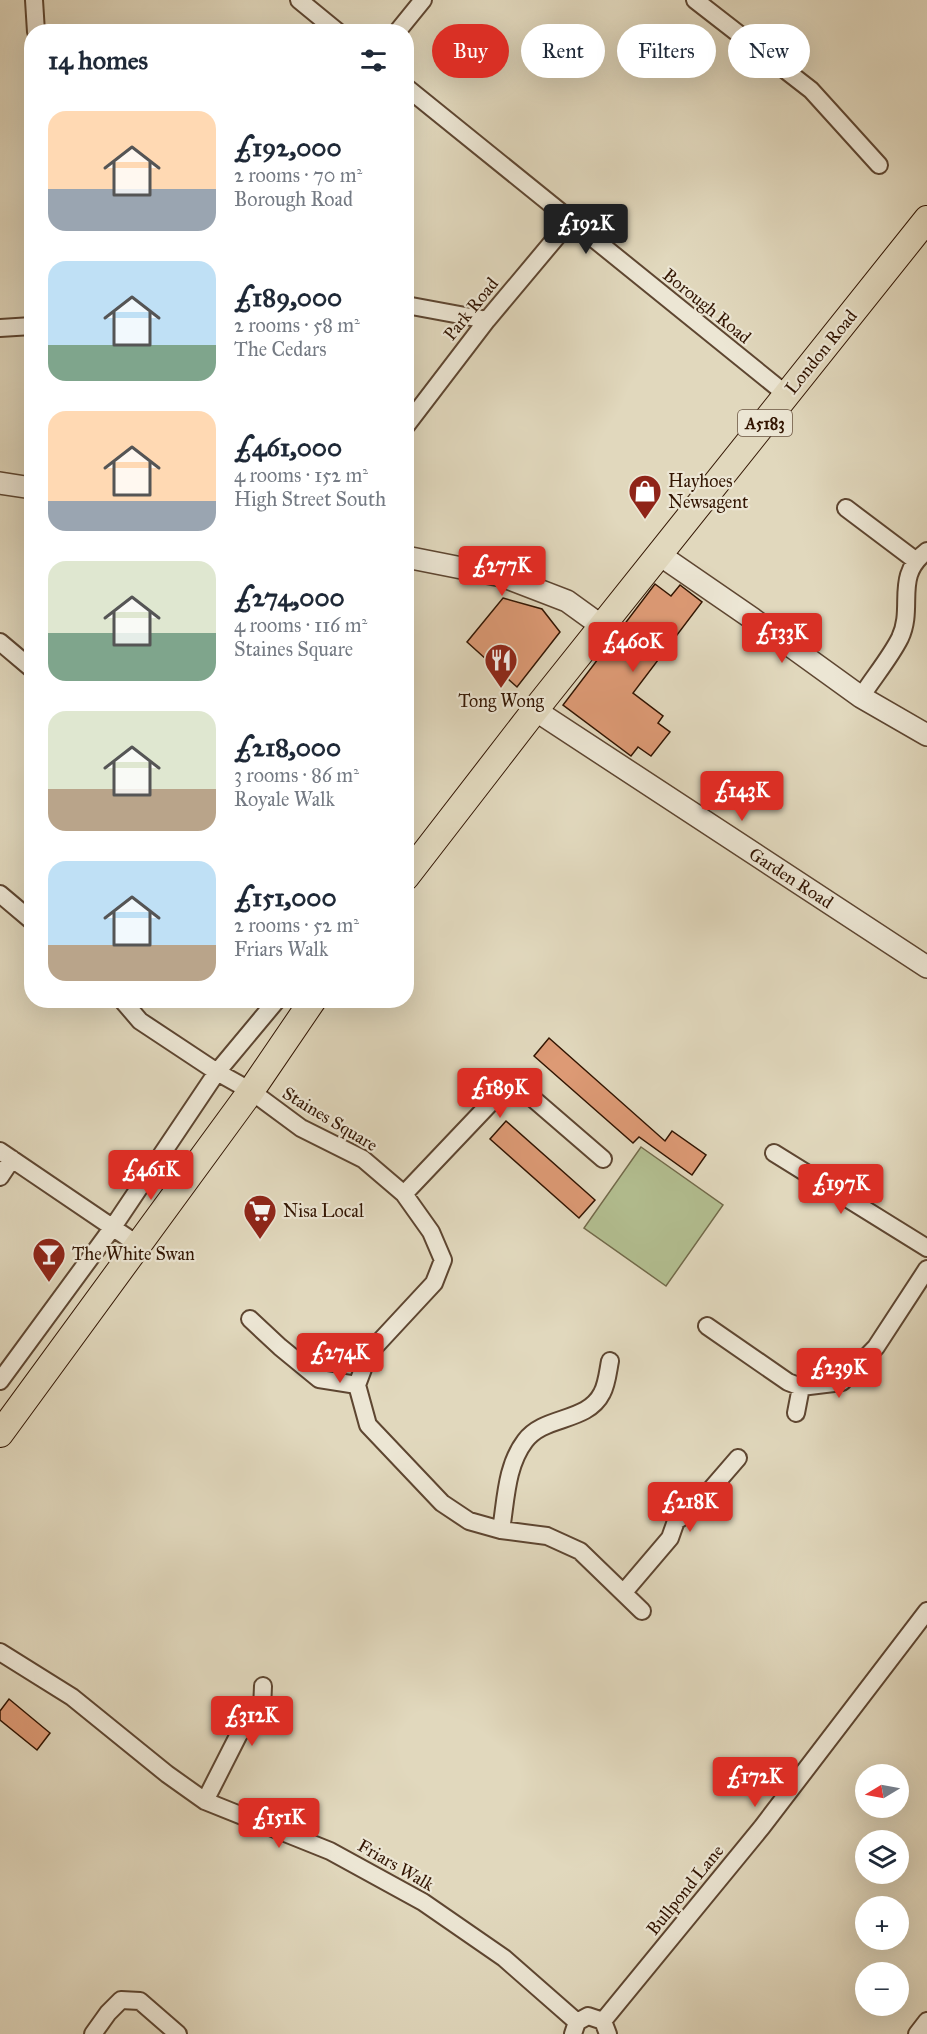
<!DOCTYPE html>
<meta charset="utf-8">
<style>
:root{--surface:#fff;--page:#f2f2f3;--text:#1f2937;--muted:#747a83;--accent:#d93025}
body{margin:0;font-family:"IM FELL Great Primer",serif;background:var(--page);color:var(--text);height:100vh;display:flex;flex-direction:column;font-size:22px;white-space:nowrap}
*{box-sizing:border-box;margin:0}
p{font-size:20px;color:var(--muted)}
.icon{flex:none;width:33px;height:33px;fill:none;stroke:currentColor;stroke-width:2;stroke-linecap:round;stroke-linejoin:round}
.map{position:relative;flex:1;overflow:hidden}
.details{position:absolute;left:24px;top:24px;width:390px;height:984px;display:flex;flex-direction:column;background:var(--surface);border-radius:24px;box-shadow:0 6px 24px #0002}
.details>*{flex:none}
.guide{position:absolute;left:432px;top:24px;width:405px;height:54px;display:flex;gap:12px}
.needle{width:39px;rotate:260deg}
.tools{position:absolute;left:855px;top:1764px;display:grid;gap:12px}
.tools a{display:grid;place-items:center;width:54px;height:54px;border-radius:50%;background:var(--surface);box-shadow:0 6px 24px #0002;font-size:30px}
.price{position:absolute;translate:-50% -51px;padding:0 14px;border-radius:6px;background:var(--accent);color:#fff;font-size:20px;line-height:39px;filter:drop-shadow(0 2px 3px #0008)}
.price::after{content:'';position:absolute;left:50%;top:36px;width:18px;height:14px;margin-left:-9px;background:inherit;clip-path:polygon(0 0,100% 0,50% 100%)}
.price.on{background:#222;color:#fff}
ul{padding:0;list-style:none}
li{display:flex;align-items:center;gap:18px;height:150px;padding:0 24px}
li span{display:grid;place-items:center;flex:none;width:168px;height:120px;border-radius:18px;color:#555}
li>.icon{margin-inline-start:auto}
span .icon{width:72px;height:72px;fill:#fffc;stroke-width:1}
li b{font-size:26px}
h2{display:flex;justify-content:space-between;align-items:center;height:72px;padding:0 24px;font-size:26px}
.chip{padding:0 21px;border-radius:27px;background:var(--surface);box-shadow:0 6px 24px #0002;font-size:21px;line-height:54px}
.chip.on{background:var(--accent);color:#fff}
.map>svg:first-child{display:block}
</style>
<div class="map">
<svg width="927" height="2034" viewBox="0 0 927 2034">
<rect width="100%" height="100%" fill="#e1d8bd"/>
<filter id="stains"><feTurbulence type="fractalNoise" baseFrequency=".00333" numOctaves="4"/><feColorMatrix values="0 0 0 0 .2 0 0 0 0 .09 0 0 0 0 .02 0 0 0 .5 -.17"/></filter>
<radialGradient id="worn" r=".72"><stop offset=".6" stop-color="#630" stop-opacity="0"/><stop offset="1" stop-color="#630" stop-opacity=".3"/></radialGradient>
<path fill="#b3bf91" stroke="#726a4a" stroke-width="1.5" d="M641,1147L723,1205L666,1286L584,1228Z"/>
<path fill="#dd9a75" stroke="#321502" stroke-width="1.5" d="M655,584L671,596L680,585L702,602L633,693L663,716L658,723L670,732L651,756L638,747L631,756L563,705Z
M503,598L542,609L560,632L517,687L467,642Z
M549,1038L665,1141L672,1131L706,1155L692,1175L639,1137L633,1143L534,1056Z
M506,1121L595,1200L579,1218L490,1139Z
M9,1699L50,1733L37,1750L0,1720V1711Z"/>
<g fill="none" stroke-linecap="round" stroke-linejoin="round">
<defs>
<path id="minor" d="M34,0L36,32
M299,0L338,32
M695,0L811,90L879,165
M397,32L423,0
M406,87L787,395
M406,305L487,320
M0,328L32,326
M406,426L487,320L570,221
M846,508L915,560
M0,642L32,669
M861,697C873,678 890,658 900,638C915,606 893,576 927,551
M0,894L32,921
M122,1000L140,1021L217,1072L251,1091L301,1128L363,1159L404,1194L431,1232L443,1260L434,1283L369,1353L357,1385L368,1425L442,1503L469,1521L501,1530L547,1536L580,1551L642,1611
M0,1151L137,1244
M774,1153L927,1248
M0,1177L12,1159
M404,1194L499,1094L512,1088L530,1096L603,1159
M250,1319L280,1347L319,1379L357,1385
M707,1326L788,1382L801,1387L842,1382L876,1347L927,1269
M0,1381L113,1227L217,1072L277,1000
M796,1413L801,1387
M501,1530C506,1500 506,1466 525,1441C544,1415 587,1423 602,1393C607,1384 608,1371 610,1361
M624,1592L670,1538L676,1521L693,1510L738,1458
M0,1652L72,1697L167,1774L205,1801L330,1851L423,1902L504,1958L577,2022
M205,1801L239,1734L262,1709L263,1686
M603,2021L762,1827L927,1611
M93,2034L108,2013L121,2000L140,2001L178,2034
M573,2034L577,2022L588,2016L603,2021L608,2034
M917,2034L927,2021"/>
<path id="tertiary" d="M0,483L32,488
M660,555L753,619L861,697L927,735
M406,557L502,576L567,601L603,627
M535,710L927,967"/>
<path id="primary" d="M406,877L535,710L927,219
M0,1434L251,1091L313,1000"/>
</defs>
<use href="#minor" stroke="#5e4631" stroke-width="20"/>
<use href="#tertiary" stroke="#5e4631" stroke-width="24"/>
<use href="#primary" stroke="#321502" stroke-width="28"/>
<use href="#minor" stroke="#ece6d4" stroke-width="16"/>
<use href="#tertiary" stroke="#ece6d4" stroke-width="21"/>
<use href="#primary" stroke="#e1d8bd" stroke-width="26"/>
</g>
<defs>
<symbol id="shop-pin" viewBox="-11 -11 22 30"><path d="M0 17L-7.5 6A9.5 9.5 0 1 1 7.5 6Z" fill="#8f2418" stroke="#ece6d4"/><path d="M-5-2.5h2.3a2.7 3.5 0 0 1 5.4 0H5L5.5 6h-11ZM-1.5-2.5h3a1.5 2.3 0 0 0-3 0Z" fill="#fff"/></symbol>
<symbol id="restaurant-pin" viewBox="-11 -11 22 30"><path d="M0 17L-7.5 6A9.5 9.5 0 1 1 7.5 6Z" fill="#8f2418" stroke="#ece6d4"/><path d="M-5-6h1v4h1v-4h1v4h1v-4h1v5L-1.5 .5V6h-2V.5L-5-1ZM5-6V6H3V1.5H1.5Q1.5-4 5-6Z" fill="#fff"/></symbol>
<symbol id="supermarket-pin" viewBox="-11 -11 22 30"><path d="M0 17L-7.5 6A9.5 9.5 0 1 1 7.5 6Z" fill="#8f2418" stroke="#ece6d4"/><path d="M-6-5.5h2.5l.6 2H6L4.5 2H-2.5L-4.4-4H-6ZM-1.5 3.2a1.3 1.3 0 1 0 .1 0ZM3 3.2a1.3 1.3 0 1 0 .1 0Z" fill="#fff"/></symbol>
<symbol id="bar-pin" viewBox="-11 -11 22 30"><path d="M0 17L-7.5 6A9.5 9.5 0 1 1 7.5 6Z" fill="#8f2418" stroke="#ece6d4"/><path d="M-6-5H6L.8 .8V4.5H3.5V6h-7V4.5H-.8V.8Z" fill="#fff"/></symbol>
</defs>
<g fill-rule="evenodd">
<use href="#shop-pin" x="626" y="472" width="38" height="52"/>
<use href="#restaurant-pin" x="482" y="641" width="38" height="52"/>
<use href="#supermarket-pin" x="241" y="1192" width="38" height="52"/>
<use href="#bar-pin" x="30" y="1235" width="38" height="52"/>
</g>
<g text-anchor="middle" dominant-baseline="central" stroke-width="4.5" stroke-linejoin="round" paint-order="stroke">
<rect fill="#ece6d4" stroke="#6a5441" stroke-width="1.5" x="738" y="410" width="54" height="26" rx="4.5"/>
<g font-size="16" font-weight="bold" fill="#321502">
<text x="765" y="423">A5183</text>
</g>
<g font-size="18" fill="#321502" stroke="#ece6d4">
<text transform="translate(707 306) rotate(39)">Borough Road</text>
<text transform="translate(471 309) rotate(-51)">Park Road</text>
<text transform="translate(821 352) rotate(-51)">London Road</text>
<text transform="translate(791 878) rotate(33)">Garden Road</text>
<text transform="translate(330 1119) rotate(31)">Staines Square</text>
<text transform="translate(396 1865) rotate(30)">Friars Walk</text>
<text transform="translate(685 1890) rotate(-51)">Bullpond Lane</text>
</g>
<g font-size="18" fill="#321502" stroke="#ece6d4" text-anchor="start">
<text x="668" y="481">Hayhoes<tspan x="668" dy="21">Newsagent</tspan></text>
<text x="501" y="701" text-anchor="middle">Tong Wong</text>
<text x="283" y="1211">Nisa Local</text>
<text x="72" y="1254">The White Swan</text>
</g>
</g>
<rect width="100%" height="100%" filter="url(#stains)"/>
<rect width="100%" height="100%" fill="url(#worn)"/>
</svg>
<div class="tools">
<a><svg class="needle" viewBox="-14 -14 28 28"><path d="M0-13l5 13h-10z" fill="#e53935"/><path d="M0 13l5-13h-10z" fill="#747a83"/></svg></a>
<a><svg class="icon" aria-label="layers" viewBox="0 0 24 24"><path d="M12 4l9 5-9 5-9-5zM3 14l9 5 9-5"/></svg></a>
<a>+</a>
<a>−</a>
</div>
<b class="price on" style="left:586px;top:255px">£192K</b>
<b class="price" style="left:502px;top:597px">£277K</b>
<b class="price" style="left:782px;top:664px">£133K</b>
<b class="price" style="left:633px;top:673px">£460K</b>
<b class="price" style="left:742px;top:822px">£143K</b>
<b class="price" style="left:500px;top:1119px">£189K</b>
<b class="price" style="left:151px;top:1201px">£461K</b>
<b class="price" style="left:841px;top:1215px">£197K</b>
<b class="price" style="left:340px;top:1384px">£274K</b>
<b class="price" style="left:839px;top:1399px">£239K</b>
<b class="price" style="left:690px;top:1533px">£218K</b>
<b class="price" style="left:252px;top:1747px">£312K</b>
<b class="price" style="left:755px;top:1808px">£172K</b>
<b class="price" style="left:279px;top:1849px">£151K</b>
<div class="guide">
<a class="chip on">Buy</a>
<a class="chip">Rent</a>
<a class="chip">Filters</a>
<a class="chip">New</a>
</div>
<section class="details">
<h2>14 homes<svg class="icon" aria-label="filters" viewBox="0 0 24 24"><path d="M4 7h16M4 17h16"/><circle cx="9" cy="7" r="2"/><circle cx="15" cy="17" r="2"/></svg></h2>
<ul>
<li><span style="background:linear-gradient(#ffd9b3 65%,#9aa5b1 0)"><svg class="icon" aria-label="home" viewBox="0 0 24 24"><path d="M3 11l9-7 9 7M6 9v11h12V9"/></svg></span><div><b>£192,000</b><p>2 rooms · 70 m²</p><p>Borough Road</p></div></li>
<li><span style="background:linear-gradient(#bfe0f5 70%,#7fa58c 0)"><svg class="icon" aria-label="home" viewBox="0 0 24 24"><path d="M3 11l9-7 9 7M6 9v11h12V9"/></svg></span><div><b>£189,000</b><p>2 rooms · 58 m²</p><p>The Cedars</p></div></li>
<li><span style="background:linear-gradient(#ffd9b3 75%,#9aa5b1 0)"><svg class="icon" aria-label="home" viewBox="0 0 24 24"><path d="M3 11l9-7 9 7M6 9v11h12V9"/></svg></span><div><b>£461,000</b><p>4 rooms · 152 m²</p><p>High Street South</p></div></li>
<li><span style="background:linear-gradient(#dfe7d0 60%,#7fa58c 0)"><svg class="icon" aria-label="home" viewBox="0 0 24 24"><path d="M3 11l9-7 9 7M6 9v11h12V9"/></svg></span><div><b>£274,000</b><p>4 rooms · 116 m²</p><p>Staines Square</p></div></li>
<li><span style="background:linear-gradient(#dfe7d0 65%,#b9a48a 0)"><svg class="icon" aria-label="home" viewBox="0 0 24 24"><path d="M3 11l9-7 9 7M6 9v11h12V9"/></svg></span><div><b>£218,000</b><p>3 rooms · 86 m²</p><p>Royale Walk</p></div></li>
<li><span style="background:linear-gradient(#bfe0f5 70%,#b9a48a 0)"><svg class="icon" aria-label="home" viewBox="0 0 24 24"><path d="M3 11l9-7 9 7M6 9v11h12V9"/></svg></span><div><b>£151,000</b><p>2 rooms · 52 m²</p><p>Friars Walk</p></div></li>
</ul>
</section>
</div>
